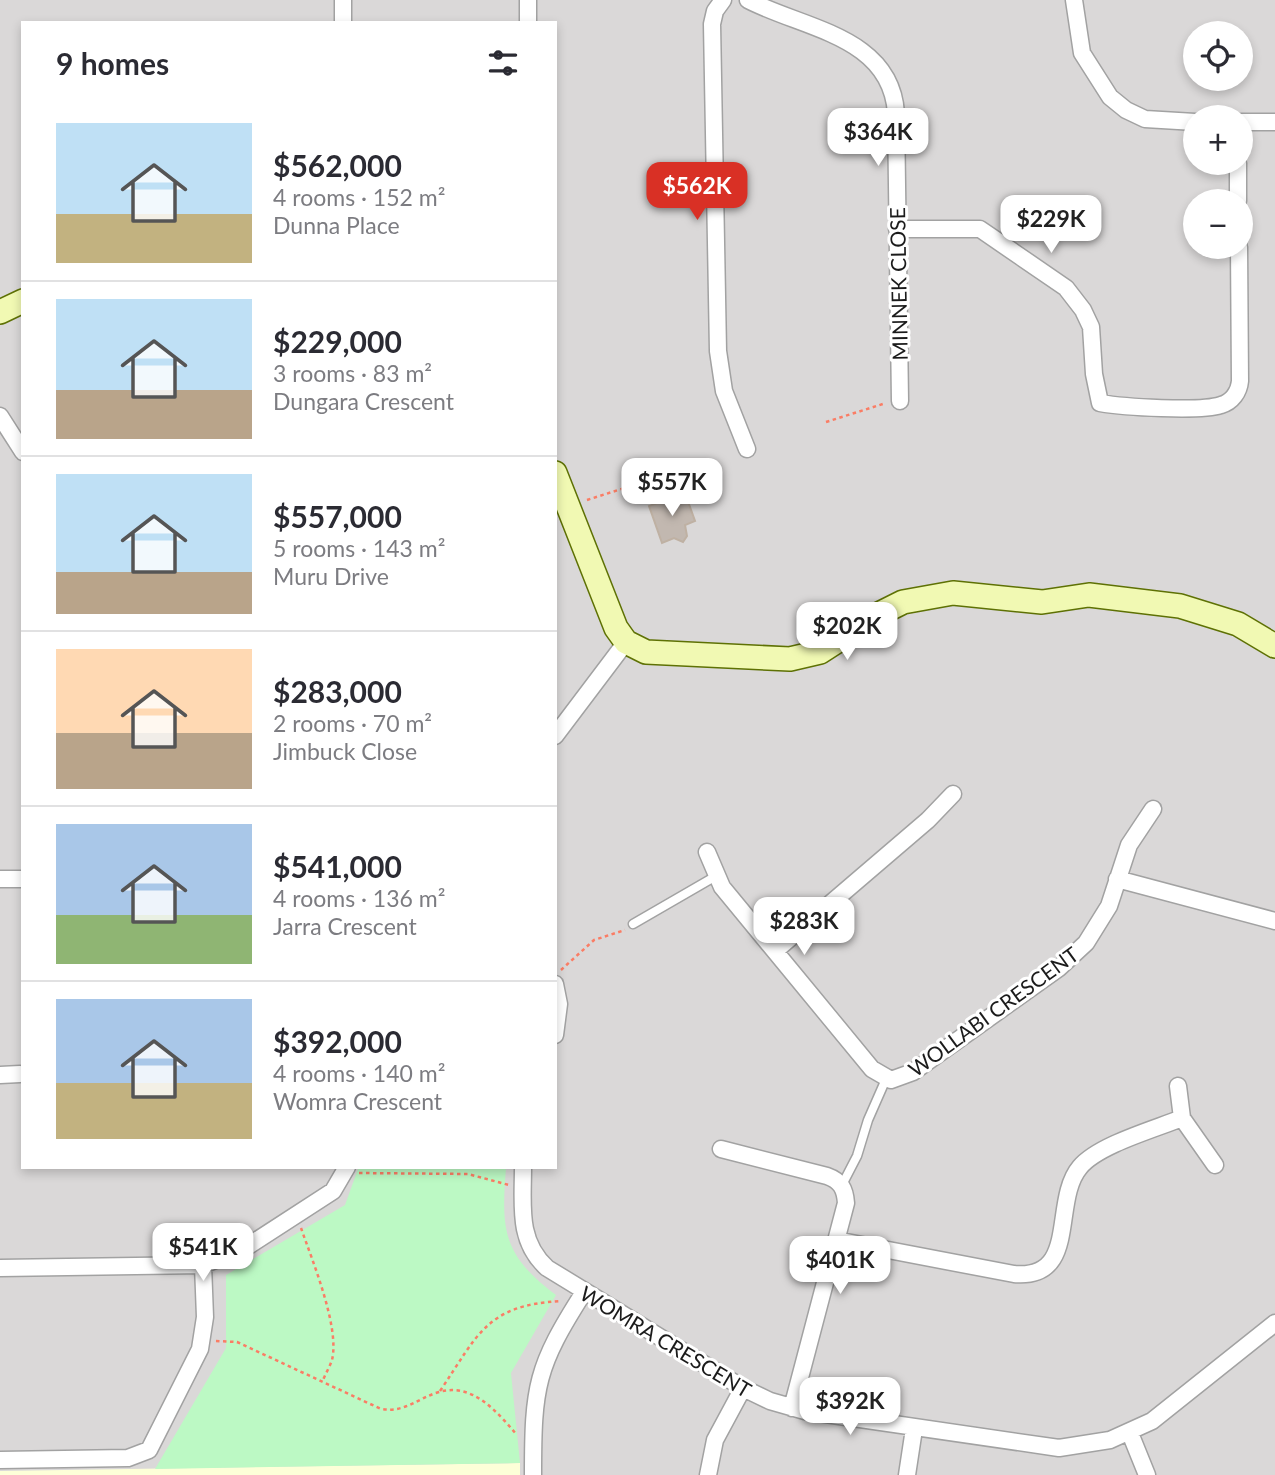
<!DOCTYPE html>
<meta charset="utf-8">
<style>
:root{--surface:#fff;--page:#f2f2f3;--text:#2b2b33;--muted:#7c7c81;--line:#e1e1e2;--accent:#d93025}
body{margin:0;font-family:Lato,sans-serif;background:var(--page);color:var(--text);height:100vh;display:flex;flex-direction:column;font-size:26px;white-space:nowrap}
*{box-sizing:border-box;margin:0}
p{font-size:23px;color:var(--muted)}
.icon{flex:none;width:38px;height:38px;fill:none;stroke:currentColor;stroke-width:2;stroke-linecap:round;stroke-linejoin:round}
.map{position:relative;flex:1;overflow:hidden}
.panel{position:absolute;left:21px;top:21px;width:536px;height:1148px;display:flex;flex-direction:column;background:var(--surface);border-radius:0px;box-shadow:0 4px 10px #0003}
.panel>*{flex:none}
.fabs{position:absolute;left:1183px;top:21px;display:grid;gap:14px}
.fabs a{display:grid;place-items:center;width:70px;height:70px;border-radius:50%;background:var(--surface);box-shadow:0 4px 10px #0003;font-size:35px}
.price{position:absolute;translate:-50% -60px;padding:0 16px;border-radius:14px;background:#fff;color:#222;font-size:23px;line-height:46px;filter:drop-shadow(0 2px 4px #0008)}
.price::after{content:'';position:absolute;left:50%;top:42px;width:21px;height:16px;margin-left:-10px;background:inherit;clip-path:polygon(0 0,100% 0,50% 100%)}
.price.selected{background:var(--accent);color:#fff}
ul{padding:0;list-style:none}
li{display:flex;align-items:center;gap:21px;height:175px;padding:0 35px}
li+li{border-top:2px solid var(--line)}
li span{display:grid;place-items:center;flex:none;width:196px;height:140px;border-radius:0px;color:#555}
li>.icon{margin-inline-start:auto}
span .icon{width:84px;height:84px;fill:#fffc;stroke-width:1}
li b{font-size:30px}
h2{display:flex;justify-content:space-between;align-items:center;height:84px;padding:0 35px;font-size:30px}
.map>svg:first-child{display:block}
</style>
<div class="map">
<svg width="1275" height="1475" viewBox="0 0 1275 1475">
<rect width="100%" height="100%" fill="#edeae1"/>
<path fill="#dad8d8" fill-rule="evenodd" d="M0,0H1275V1475H0ZM23,23H555V1167H23ZM1195,33H1241V79H1195ZM1195,117H1241V163H1195ZM1195,201H1241V247H1195Z"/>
<path fill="#fdffd8" d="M520,1463V1475H0V1471Z"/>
<path fill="#bcf9c4" d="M506,1168C501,1231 503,1255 556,1295L511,1373L520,1463L155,1469L226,1348V1275L345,1205L358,1169Z"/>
<path fill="#c2b8b0" stroke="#bfb1a3" stroke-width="2" d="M685,493L695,521L685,525L687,536L683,542L674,538L662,543L649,506Z"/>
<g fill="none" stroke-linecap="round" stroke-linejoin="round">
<defs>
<path id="lane" d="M633,924L716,876
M842,1185L857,1156L868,1120L886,1079"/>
<path id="street" d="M343,0V23
M723,0L715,11L712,24L718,351L724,391L747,449
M748,0C804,29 891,36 896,113L900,401
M1074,0L1082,53L1110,97L1126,110L1145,119L1195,122
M528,23V0
M1241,122H1275
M1238,163V201
M897,229H980L1066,288L1083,310L1091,327L1094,374L1100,403C1123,407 1200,412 1221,405C1232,402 1239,392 1240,381L1239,247
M0,416L23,452
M555,736L626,642
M707,852L722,887L872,1069L891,1080L913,1072L1059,968L1086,943L1109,906L1129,845L1153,809
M0,879H23
M1117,879L1275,921
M775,951L928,820L953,794
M555,984L559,1004L555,1035
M0,1075L20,1074
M1178,1086L1182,1118L1215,1165
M721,1149L827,1176C841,1181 845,1189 846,1203L792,1408
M523,1167C523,1205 517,1241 547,1268L743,1388L770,1401L805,1411L1059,1448L1110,1440L1152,1421L1275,1323
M836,1240L1014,1274C1080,1280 1051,1201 1080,1167C1098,1145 1155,1129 1182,1118
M0,1268L203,1265L245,1248L333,1191L347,1167
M1130,1433L1147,1475
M0,1460L128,1458L149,1450L200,1349L205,1317L203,1265
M533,1475C533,1386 536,1367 584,1292
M708,1475L715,1440L743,1388
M907,1475L914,1429"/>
<path id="secondary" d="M0,312L23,301
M555,473L616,628L626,642L646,652L790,659L820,652L879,614L903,602L953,593L1042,602L1089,595L1180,606L1238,624L1275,646"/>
</defs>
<use href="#lane" stroke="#a2a2a2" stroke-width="11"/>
<use href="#street" stroke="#a2a2a2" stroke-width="19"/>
<use href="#secondary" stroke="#5e7104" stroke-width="26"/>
<path stroke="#fa7d65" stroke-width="2.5" stroke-dasharray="3.5 3.5" stroke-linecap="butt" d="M826,422L886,403
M587,500L665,475
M561,970L594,940L625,930
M359,1173L468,1174L509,1185
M301,1228C312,1260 340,1327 332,1360C330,1366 326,1373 323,1380
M216,1341L237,1342L381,1409C405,1413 418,1398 439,1392C473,1382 498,1413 517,1435
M440,1391C478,1335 486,1305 561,1301"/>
<use href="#lane" stroke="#fff" stroke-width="8"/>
<use href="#street" stroke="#fff" stroke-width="16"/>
<use href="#secondary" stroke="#f1f9b3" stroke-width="23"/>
</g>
<g text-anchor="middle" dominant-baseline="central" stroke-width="6" stroke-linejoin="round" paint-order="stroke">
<g font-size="21" fill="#1b1b1b" stroke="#fff">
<text transform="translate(898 284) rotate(-91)">MINNEK CLOSE</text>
<text transform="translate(993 1011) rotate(-36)">WOLLABI CRESCENT</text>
<text transform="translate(666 1341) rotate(31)">WOMRA CRESCENT</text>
</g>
</g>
</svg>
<div class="fabs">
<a><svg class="icon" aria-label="locate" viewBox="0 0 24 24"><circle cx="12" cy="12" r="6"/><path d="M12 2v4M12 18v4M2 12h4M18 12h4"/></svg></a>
<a>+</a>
<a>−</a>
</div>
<b class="price" style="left:878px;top:168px">$364K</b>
<b class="price selected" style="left:697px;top:222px">$562K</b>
<b class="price" style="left:1051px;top:255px">$229K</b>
<b class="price" style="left:672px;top:518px">$557K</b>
<b class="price" style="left:847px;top:662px">$202K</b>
<b class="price" style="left:804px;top:957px">$283K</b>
<b class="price" style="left:203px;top:1283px">$541K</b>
<b class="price" style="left:840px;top:1296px">$401K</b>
<b class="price" style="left:850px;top:1437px">$392K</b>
<section class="panel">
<h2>9 homes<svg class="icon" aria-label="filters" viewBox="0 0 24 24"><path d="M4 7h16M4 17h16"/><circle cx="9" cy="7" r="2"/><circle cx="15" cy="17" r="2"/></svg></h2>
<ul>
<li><span style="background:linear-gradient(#bfe0f5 65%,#c2b280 0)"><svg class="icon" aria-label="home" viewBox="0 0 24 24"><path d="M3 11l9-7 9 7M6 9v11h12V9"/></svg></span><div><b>$562,000</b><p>4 rooms · 152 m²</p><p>Dunna Place</p></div></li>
<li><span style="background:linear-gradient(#bfe0f5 65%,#b9a48a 0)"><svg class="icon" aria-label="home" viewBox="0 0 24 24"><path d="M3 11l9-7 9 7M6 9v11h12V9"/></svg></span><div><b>$229,000</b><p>3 rooms · 83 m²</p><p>Dungara Crescent</p></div></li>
<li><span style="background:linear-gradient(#bfe0f5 70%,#b9a48a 0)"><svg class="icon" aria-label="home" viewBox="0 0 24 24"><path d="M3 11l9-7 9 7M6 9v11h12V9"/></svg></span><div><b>$557,000</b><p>5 rooms · 143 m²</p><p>Muru Drive</p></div></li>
<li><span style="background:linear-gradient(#ffd9b3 60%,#b9a48a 0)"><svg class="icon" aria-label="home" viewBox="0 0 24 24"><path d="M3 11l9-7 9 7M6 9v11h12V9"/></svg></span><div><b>$283,000</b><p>2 rooms · 70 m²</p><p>Jimbuck Close</p></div></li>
<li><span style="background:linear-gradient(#a9c7e8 65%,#8fb573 0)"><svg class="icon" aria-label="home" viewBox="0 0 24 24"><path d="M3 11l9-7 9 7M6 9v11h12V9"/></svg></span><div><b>$541,000</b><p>4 rooms · 136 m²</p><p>Jarra Crescent</p></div></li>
<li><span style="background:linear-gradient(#a9c7e8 60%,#c2b280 0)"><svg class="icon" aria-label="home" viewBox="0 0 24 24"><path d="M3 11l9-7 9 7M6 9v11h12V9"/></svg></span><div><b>$392,000</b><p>4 rooms · 140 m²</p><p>Womra Crescent</p></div></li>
</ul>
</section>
</div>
